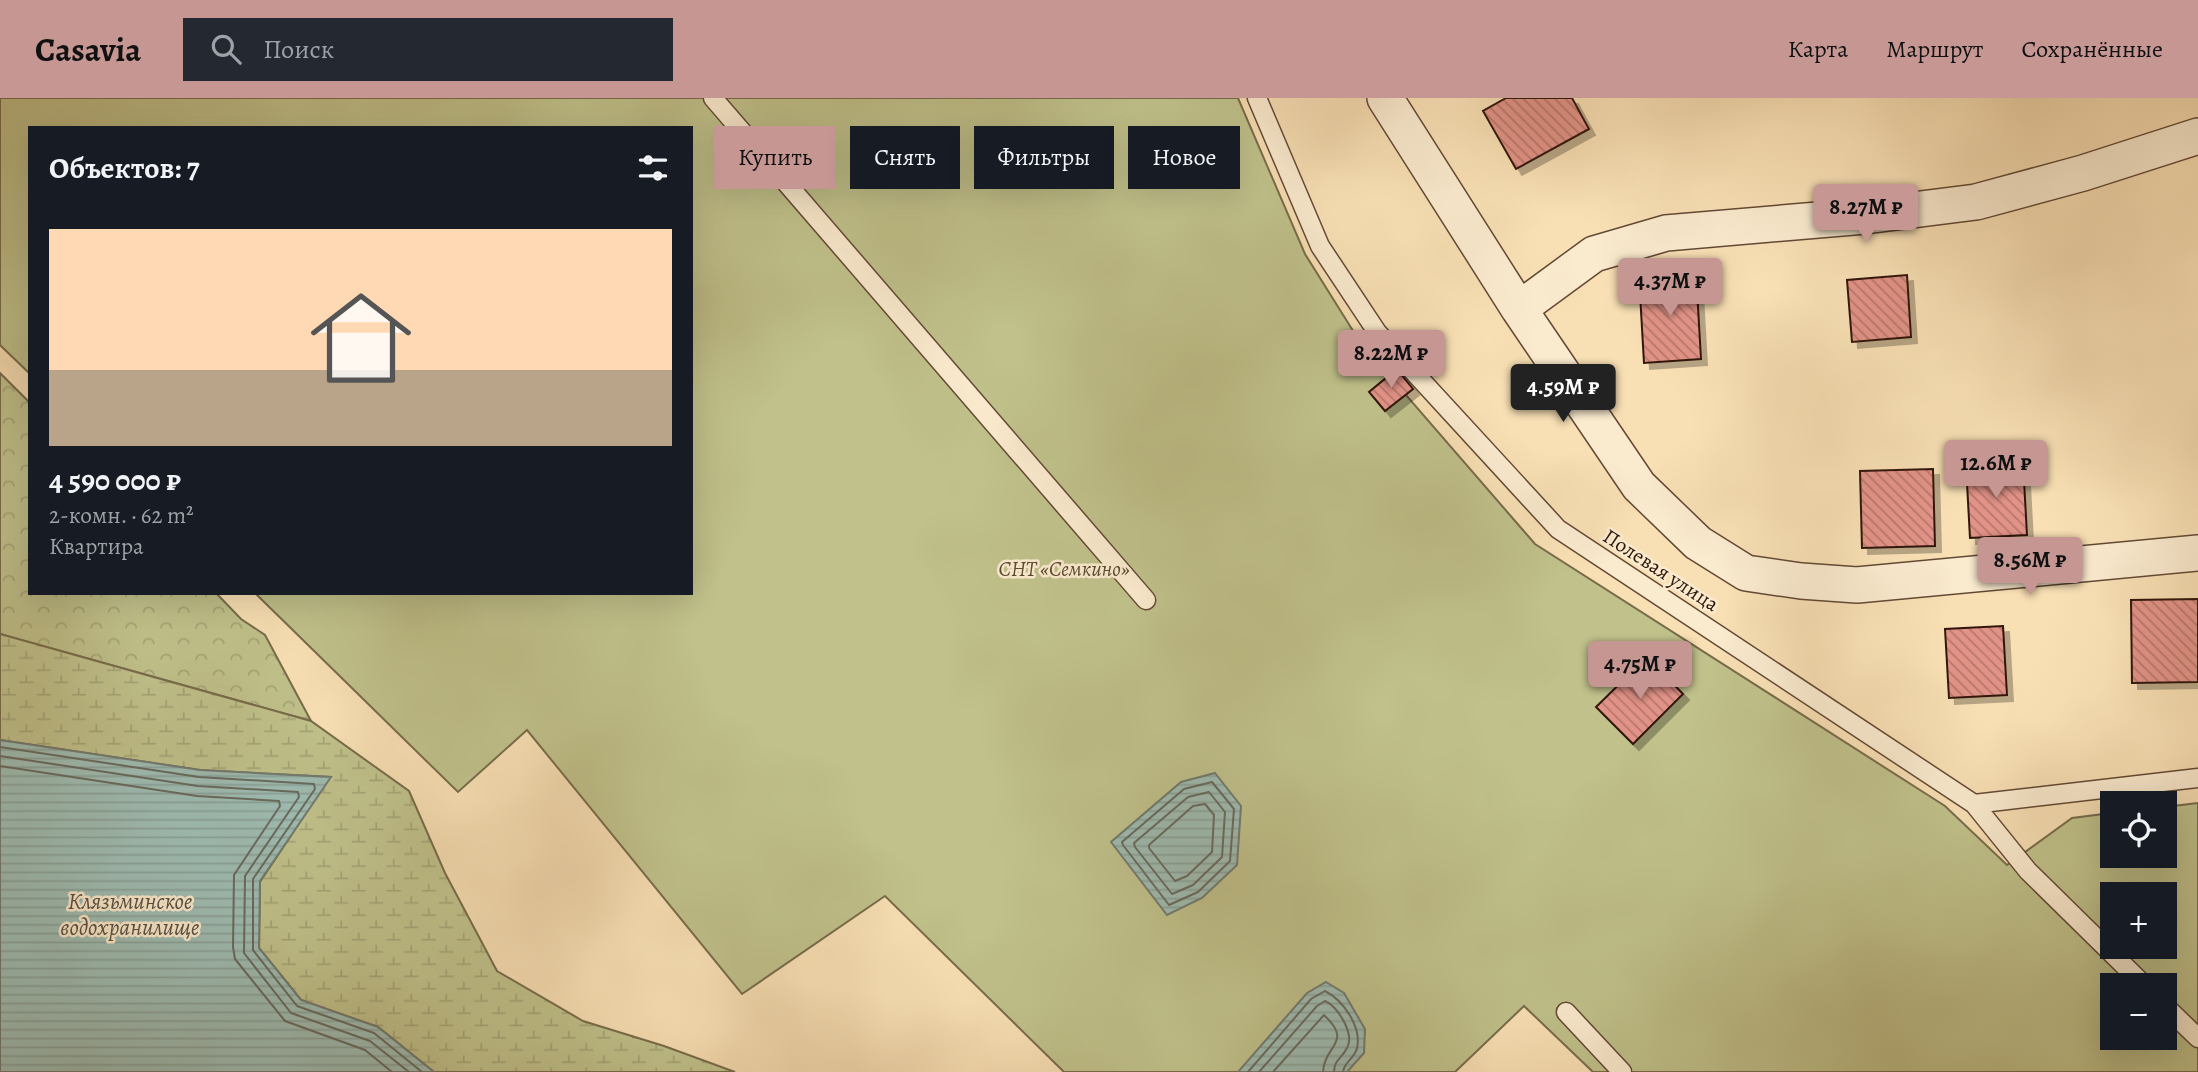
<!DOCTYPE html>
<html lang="ru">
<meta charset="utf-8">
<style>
:root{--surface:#171b24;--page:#242831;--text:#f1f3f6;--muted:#9ea1a6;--line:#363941;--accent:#c59692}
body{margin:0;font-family:Alegreya,serif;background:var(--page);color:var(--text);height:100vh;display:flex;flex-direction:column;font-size:26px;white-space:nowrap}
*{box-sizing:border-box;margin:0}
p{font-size:23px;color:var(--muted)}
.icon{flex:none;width:38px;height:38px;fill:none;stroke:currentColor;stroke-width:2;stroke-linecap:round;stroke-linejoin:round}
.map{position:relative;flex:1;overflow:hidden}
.drawer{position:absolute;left:28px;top:28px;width:665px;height:469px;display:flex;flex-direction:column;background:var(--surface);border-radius:0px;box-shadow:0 7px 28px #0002}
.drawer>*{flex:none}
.hud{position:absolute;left:714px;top:28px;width:665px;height:63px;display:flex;gap:14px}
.tools{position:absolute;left:2100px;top:693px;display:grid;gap:14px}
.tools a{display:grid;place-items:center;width:77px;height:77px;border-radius:0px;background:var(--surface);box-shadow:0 7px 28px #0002;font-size:35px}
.price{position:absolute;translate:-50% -60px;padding:0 16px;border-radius:7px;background:var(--accent);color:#111;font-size:23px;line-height:46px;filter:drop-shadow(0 2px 4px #0008)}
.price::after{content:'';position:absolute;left:50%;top:42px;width:21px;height:16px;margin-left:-10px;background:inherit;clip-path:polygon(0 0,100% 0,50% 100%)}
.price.on{background:#222;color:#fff}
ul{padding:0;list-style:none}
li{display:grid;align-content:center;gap:14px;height:371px;padding:0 21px}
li+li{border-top:2px solid var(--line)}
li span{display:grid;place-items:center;height:217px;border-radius:0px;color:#555}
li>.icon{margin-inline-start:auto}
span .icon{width:126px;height:126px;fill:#fffc;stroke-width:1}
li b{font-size:30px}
h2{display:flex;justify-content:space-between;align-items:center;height:84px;padding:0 21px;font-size:30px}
.chip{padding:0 24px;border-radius:0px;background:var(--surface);box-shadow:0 7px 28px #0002;font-size:24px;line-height:63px}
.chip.on{background:var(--accent);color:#111}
header{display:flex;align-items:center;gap:42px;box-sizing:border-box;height:98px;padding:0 35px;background:var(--accent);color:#111}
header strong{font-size:33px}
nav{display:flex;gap:38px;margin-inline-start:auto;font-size:24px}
.search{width:490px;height:63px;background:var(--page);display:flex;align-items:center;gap:18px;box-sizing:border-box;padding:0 24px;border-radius:0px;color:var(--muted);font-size:26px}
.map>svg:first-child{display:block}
</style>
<header>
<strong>Casavia</strong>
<div class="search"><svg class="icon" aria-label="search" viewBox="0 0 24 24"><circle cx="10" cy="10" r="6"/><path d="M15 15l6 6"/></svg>Поиск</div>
<nav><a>Карта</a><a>Маршрут</a><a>Сохранённые</a></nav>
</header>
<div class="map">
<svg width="2198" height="974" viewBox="0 0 2198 974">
<defs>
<pattern id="forest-crowns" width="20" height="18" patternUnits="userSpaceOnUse" patternTransform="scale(1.75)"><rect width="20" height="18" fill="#c0c18b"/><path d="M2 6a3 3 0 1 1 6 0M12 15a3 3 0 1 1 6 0" fill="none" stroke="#a5a577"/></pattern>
<pattern id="wetland-marsh" width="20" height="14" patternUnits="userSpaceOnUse" patternTransform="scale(1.75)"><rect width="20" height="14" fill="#c0c18b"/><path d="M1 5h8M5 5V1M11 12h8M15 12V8" fill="none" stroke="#a5a577"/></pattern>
<pattern id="water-rules" width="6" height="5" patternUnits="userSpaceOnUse" patternTransform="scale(1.75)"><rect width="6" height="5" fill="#9ebcb2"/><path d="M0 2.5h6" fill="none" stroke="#89a198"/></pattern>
<pattern id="building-back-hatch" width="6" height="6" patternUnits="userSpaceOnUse" patternTransform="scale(1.75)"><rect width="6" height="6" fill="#e29387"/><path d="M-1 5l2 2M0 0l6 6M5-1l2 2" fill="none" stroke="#b8776d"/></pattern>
<filter id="shadow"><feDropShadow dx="6" dy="6" stdDeviation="0" flood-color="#0004"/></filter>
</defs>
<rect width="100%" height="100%" fill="#f8dfb4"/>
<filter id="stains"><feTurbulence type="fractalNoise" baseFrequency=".00286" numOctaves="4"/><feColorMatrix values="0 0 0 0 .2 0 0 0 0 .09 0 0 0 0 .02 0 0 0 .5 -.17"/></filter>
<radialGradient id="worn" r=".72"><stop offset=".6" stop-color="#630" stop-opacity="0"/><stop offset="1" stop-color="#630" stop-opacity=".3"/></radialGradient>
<path fill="#c0c18b" stroke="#786c4b" stroke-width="2" fill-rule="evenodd" d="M0,0H1238L1305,156L1360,244L1535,446L1945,708L2007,767L2072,720L2112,715V758H2165V709L2198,705V974H1593L1524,908L1455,974H1064L885,798L742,896L527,632L458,694L255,495H691V30H30V276L0,247ZM2112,796H2165V849H2112ZM2112,887H2165V940H2112Z"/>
<path fill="url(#forest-crowns)" stroke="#786c4b" stroke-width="2" d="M0,275L30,305V495H216L241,521L265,537L311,623L0,536Z"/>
<path fill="url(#wetland-marsh)" stroke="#786c4b" stroke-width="2" d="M0,536L311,623L409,693L445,775L497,873L583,923L664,948L735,974H434L378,929L301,902L259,850L260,784L330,679L200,672L0,642Z"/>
<path fill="url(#water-rules)" stroke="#727a6f" stroke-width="2" d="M0,642L200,672L331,679L260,783L259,850L301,902L378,929L434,974H0Z
M1215,675L1241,708L1237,767L1202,800L1167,817L1111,744L1181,684Z
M1326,884L1344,895L1365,931L1364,955L1347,974H1238L1307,895Z"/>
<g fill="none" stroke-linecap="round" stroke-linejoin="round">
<path stroke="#686a5e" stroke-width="2" d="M0,649L199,679L314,686L315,691L253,781V852L297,908L374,935L422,974
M0,658L198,688L298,694L299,699L245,778L244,855L291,915L370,943L409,974
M0,668L197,698L279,703L280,708L234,777L233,849L235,861L285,923L365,952L392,974
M1212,684L1234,711L1230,763L1198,794L1169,807L1123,747L1122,744L1184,691Z
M1209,694L1225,714L1222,759L1193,787L1172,796L1135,749L1134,745L1188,699Z
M1205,706L1214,717L1212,754L1187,778L1175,783L1149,750V747L1193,708Z
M1248,974L1311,901L1325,893C1343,902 1362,929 1357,950C1355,960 1344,964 1343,974
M1259,974L1317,908L1325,903C1338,909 1355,936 1347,950C1342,960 1334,962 1334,974
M1273,974L1324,917C1354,945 1324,947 1323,974"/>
</g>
<path fill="url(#building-back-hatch)" stroke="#31170b" stroke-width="2" filter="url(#shadow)" d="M1506,0H1572L1589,31L1516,71L1483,13Z
M1696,174L1701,261L1644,265L1639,178Z
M1907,177L1911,239L1852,244L1847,182Z
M1397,271L1413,291L1385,313L1369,294Z
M2023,364L2027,437L1970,440L1966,367Z
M1933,371L1935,448L1862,450L1860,373Z
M2198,501V584L2132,585L2131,502Z
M2003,528L2007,597L1949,600L1945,531Z
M1647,559L1683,596L1633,646L1596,609Z"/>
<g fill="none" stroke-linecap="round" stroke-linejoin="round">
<defs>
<path id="service" d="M713,0L1146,502
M1257,0L1320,148L1377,234L1558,431L1974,706L2028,773L2144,887
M1974,706L2198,680
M2165,908L2198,940
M1566,914L1622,974"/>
<path id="minor" d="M1385,0L1519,211L1639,388L1698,445L1746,475L1801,483L1857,487L2198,455
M1519,211L1594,156L1666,135L1865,118L1976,104L2083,75L2198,38"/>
</defs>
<use href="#service" stroke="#634935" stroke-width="21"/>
<use href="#minor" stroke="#634935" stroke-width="38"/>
<use href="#service" stroke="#faeace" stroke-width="18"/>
<use href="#minor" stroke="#faeace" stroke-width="35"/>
</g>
<g text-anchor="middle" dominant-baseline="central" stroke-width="5" stroke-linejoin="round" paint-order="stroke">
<g font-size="21" font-style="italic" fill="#5c4a31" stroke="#faeace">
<text x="1064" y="471">СНТ «Семкино»</text>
</g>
<g font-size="21" fill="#31170b" stroke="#faeace">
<text transform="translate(1661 472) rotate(33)">Полевая улица</text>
</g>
<g font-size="23" font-style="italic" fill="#575145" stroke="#faeace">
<text x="130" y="803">Клязьминское<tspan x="130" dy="26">водохранилище</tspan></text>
</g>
</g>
<rect width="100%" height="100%" filter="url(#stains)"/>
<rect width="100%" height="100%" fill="url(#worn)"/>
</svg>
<div class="tools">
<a><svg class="icon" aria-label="locate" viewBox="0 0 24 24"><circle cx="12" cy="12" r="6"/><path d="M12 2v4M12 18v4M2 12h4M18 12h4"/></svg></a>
<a>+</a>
<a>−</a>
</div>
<b class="price" style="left:1866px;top:146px">8.27M ₽</b>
<b class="price" style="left:1670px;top:220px">4.37M ₽</b>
<b class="price" style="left:1391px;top:292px">8.22M ₽</b>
<b class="price on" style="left:1563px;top:326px">4.59M ₽</b>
<b class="price" style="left:1996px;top:402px">12.6M ₽</b>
<b class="price" style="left:2030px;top:499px">8.56M ₽</b>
<b class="price" style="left:1640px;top:603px">4.75M ₽</b>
<div class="hud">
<a class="chip on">Купить</a>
<a class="chip">Снять</a>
<a class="chip">Фильтры</a>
<a class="chip">Новое</a>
</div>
<section class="drawer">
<h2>Объектов: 7<svg class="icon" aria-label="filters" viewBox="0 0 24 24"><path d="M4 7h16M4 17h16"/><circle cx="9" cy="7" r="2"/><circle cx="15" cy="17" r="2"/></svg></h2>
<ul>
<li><span style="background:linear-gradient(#ffd9b3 65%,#b9a48a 0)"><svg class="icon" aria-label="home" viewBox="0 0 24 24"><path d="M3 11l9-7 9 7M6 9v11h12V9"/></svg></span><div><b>4 590 000 ₽</b><p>2-комн. · 62 m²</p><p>Квартира</p></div></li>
</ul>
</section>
</div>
